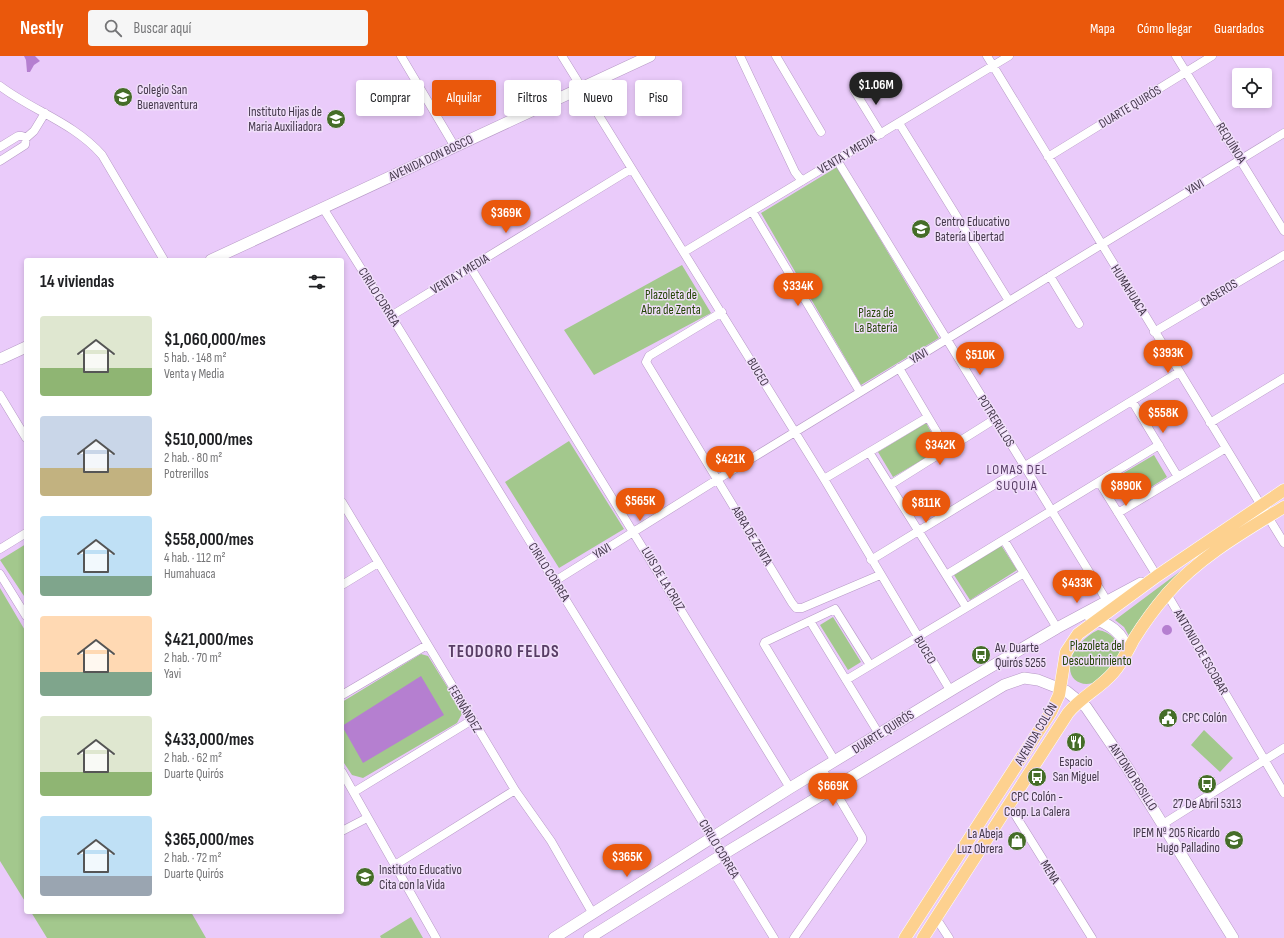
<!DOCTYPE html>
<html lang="es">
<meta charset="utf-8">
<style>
:root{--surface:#fff;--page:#f6f6f6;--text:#202124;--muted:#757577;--accent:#ea580c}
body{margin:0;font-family:"Sofia Sans Condensed",sans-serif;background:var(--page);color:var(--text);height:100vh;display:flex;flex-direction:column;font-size:15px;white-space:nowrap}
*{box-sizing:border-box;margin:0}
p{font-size:13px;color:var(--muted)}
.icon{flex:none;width:22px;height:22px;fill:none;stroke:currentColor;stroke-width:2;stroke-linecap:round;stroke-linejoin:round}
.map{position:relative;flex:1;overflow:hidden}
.details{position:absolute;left:24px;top:202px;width:320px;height:656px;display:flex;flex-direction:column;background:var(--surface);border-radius:4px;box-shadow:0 2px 6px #0003}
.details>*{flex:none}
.hud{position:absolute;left:356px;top:24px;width:380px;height:36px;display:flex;gap:8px}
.controls{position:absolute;left:1232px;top:12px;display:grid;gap:8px}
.controls a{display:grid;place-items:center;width:40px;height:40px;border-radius:4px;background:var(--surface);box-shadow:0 2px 6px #0003;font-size:20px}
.price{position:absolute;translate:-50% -34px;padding:0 9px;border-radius:14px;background:var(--accent);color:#fff;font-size:13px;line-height:26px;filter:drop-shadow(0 1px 2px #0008)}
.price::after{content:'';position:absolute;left:50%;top:24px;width:12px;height:9px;margin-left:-6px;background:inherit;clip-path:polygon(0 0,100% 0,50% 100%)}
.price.current{background:#222;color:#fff}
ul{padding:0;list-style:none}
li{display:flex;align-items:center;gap:12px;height:100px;padding:0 16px}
li span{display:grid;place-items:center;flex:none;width:112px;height:80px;border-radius:4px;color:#555}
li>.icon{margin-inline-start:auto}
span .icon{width:48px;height:48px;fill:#fffc;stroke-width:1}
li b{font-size:17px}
h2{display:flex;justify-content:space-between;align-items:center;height:48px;padding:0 16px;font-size:17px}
.chip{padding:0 14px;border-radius:4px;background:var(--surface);box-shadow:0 2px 6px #0003;font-size:14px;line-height:36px}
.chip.current{background:var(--accent);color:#fff}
header{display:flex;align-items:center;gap:24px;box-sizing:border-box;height:56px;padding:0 20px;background:var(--accent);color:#fff}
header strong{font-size:19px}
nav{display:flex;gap:22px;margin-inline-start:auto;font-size:14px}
.search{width:280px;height:36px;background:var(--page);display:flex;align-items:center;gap:10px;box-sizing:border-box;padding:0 14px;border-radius:4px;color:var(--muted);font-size:15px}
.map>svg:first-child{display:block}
</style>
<header>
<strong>Nestly</strong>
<div class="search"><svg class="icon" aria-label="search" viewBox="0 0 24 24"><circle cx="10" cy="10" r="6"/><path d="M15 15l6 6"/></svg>Buscar aquí</div>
<nav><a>Mapa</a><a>Cómo llegar</a><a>Guardados</a></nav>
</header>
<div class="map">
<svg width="1284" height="882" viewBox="0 0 1284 882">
<rect width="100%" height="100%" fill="#eacbfa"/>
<path fill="#a3c88d" d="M837,111L939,282L861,329L761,157Z
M682,209L711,257L594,319L564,274Z
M926,367L941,393L893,421L878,396Z
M569,385L624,473L559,512L505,426Z
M1154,399L1167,421L1129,445L1115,422Z
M26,488V543L0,504Z
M1001,489L1017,514L970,544L954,519Z
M1206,496C1176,522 1149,546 1129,580L1124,571L1115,564Z
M0,532L26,576V847L0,805Z
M833,561L861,606L848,614L820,569Z
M1098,574C1111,576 1119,585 1121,597C1114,607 1107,619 1097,625C1085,632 1070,626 1070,612C1069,596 1085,580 1098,574Z
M421,598L428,600L463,656L457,667L363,722L352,719L342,704V646Z
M1204,674L1233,702L1220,716L1191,689Z
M31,856H191L206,882H47Z
M411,861L423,882H381L380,880Z"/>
<path fill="#b57fd0" d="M24,0H35L40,5L34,9L30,16H27L26,4Z
M1162 574a5 5 0 1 1 10 0a5 5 0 1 1-10 0Z
M421,620L444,659L363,707L342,670Z"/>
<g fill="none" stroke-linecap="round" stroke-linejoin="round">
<defs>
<path id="street" d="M401,0L455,91
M562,0L824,423L950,634
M740,0L795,116L802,125
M776,0L821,76
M987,0L1284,487
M1176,0L1284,175
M0,30C33,55 74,67 102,99L164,204
M854,34L881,78
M899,67L1009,245
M0,91L18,80H22L26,82
M1048,101L1212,0
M837,104L1107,545L1105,549
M0,105L25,89L26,82L34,75L45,57
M323,152L391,260L774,882
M752,155L860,336
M684,196L1009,0
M471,212L790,732
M1050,220L1079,268
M722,256L649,300L646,306L792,547L796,552H802L880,519
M391,260L631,113
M1154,276L1284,199
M899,312L947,393
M0,339L26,382
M1132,345L1178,421
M1210,367L1284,322
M869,396L966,551
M824,423L928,361
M1099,426L1157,520
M890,429L995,363
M342,446L515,734L551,785L593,858
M1118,457L1226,392
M1004,484L1057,572
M0,493L26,477
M871,504L1179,316
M0,518L26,560
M946,519L1159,389
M555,525L718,423L1284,77
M342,529L378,507
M1167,538L1284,737
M810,565L879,678
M846,624L1024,517
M342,639L427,589
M835,705L764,588L765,586L835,553L870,609
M342,716L436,882
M354,736L472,664
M1009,749L1092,882
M1163,768L1284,692
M342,775L367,762
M395,809L515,734
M936,862L949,882
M794,882L862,785V781L822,713"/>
<path id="secondary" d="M211,204L650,0
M0,303L26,291
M1090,561C1107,567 1125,576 1127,597
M554,882L790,732L958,630L1057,572L1141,527
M589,882L722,799L1004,629L1024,622L1038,624L1066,635L1086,651L1127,711L1233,882"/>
<path id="primary" d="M905,882L1051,656L1059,639L1066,596L1078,578L1157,520L1284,434
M923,882L1068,657C1081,641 1100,632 1113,617C1122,607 1128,594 1134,583C1144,567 1155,552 1167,538C1198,502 1243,476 1284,451"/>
</defs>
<use href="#street" stroke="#b699c5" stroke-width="9"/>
<use href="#secondary" stroke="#b699c5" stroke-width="12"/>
<use href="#primary" stroke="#fff" stroke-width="13"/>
<use href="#street" stroke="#fff" stroke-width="8"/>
<use href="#secondary" stroke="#fff" stroke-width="11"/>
<use href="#primary" stroke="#fdd18f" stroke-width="12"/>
</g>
<defs>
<symbol id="school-disc" viewBox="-11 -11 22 22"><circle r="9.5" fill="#456d28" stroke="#f0defa"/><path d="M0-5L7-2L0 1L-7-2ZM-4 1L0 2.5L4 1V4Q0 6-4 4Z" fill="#fff"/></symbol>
<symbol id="bus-disc" viewBox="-11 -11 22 22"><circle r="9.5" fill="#456d28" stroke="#f0defa"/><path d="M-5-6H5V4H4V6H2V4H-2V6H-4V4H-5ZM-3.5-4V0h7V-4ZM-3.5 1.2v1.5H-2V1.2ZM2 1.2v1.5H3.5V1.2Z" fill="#fff"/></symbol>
<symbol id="civic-disc" viewBox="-11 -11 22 22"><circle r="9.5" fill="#456d28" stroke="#f0defa"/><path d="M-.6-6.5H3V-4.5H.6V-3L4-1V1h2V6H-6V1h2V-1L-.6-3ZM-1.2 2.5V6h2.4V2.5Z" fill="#fff"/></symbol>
<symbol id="restaurant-disc" viewBox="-11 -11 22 22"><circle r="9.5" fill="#456d28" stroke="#f0defa"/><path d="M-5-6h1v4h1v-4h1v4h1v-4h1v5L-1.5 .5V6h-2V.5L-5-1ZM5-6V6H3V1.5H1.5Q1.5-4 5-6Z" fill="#fff"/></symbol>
<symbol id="shop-disc" viewBox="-11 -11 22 22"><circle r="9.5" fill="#456d28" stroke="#f0defa"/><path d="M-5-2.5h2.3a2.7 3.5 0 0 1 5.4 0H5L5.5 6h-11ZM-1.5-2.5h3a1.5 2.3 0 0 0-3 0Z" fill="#fff"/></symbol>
</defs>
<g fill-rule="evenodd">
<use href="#school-disc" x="112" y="30" width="22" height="22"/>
<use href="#school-disc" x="325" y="52" width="22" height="22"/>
<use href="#school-disc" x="910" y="162" width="22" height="22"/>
<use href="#bus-disc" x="970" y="588" width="22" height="22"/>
<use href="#civic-disc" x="1157" y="651" width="22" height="22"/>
<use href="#restaurant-disc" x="1065" y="675" width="22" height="22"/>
<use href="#bus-disc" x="1026" y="710" width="22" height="22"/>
<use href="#bus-disc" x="1196" y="717" width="22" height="22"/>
<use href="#school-disc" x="1223" y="773" width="22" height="22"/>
<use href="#shop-disc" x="1006" y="774" width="22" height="22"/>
<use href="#school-disc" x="354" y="810" width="22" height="22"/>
</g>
<g text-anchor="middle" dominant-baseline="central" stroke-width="3" stroke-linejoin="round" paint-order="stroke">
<g font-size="13" fill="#43374a" stroke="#f0defa" text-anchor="start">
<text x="137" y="34">Colegio San<tspan x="137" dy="15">Buenaventura</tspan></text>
<text x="322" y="56" text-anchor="end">Instituto Hijas de<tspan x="322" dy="15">Maria Auxiliadora</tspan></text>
<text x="935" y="166">Centro Educativo<tspan x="935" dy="15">Batería Libertad</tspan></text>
<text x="995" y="592">Av. Duarte<tspan x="995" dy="15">Quirós 5255</tspan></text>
<text x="1182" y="662">CPC Colón</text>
<text x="1076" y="706" text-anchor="middle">Espacio<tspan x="1076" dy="15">San Miguel</tspan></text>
<text x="1037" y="741" text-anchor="middle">CPC Colón -<tspan x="1037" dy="15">Coop. La Calera</tspan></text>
<text x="1207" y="748" text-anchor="middle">27 De Abril 5313</text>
<text x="1220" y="777" text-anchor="end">IPEM Nº 205 Ricardo<tspan x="1220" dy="15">Hugo Palladino</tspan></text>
<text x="1003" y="778" text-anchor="end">La Abeja<tspan x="1003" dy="15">Luz Obrera</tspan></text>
<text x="379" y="814">Instituto Educativo<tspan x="379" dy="15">Cita con la Vida</tspan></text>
</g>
<g font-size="13" fill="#43374a" stroke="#f0defa">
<text transform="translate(1130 51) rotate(-31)">DUARTE QUIRÓS</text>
<text transform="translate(1231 87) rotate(58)">REQUÍNOA</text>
<text transform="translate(847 98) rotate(-31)">VENTA Y MEDIA</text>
<text transform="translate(431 102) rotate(-25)">AVENIDA DON BOSCO</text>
<text transform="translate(1195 131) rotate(-31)">YAVI</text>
<text transform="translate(460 218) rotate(-31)">VENTA Y MEDIA</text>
<text transform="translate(1129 234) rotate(58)">HUMAHUACA</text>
<text transform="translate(1219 237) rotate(-31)">CASEROS</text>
<text transform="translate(379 241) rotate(58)">CIRILO CORREA</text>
<text transform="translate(919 300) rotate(-31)">YAVI</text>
<text transform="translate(758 316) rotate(59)">BUCEO</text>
<text transform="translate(996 365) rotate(58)">POTRERILLOS</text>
<text transform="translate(752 480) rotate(59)">ABRA DE ZENTA</text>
<text transform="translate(602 495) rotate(-32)">YAVI</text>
<text transform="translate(549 516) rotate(58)">CIRILO CORREA</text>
<text transform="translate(663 523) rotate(59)">LUIS DE LA CRUZ</text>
<text transform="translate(925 594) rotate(59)">BUCEO</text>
<text transform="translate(1201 596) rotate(60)">ANTONIO DE ESCOBAR</text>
<text transform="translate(465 653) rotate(59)">FERNÁNDEZ</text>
<text transform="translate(883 676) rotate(-32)">DUARTE QUIRÓS</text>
<text transform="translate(1036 678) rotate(-59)">AVENIDA COLÓN</text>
<text transform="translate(1133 721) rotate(57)">ANTONIO ROSILLO</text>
<text transform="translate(719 793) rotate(59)">CIRILO CORREA</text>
<text transform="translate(1050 816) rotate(58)">MENA</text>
</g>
<g font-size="13" fill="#234404" stroke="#f0defa">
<text x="671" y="239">Plazoleta de<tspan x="671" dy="15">Abra de Zenta</tspan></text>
<text x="876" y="257">Plaza de<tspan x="876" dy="15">La Batería</tspan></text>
<text x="1097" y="590">Plazoleta del<tspan x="1097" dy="15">Descubrimiento</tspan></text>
</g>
<g font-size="14" letter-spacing="1" fill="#583d65" stroke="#f0defa">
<text x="1017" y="413">LOMAS DEL<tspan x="1017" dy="16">SUQUIA</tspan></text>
</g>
<g font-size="17" font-weight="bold" letter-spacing="1" fill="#583d65" stroke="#f0defa">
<text x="504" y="596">TEODORO FELDS</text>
</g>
</g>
</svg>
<div class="controls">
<a><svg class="icon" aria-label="locate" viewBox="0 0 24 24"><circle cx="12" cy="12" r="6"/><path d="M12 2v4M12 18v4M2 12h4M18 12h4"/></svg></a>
</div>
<b class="price current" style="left:876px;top:50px">$1.06M</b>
<b class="price" style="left:506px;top:178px">$369K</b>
<b class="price" style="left:798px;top:251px">$334K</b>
<b class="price" style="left:1168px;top:318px">$393K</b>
<b class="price" style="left:980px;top:320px">$510K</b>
<b class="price" style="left:1163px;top:378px">$558K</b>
<b class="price" style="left:940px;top:410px">$342K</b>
<b class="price" style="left:730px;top:424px">$421K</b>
<b class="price" style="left:1126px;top:451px">$890K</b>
<b class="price" style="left:640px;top:466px">$565K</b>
<b class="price" style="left:926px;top:468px">$811K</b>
<b class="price" style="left:1077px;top:548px">$433K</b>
<b class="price" style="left:833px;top:751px">$669K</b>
<b class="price" style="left:627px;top:822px">$365K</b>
<div class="hud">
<a class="chip">Comprar</a>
<a class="chip current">Alquilar</a>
<a class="chip">Filtros</a>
<a class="chip">Nuevo</a>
<a class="chip">Piso</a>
</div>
<section class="details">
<h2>14 viviendas<svg class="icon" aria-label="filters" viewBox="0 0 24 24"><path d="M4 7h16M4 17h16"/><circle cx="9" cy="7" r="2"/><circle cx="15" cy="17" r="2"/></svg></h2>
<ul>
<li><span style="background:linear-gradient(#dfe7d0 65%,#8fb573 0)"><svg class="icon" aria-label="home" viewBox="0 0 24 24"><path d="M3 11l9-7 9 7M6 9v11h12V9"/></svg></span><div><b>$1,060,000/mes</b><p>5 hab. · 148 m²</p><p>Venta y Media</p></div></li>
<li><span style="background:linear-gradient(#c9d6e8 65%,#c2b280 0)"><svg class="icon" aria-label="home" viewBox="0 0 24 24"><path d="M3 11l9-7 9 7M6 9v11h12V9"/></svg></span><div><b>$510,000/mes</b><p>2 hab. · 80 m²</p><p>Potrerillos</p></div></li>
<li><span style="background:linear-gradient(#bfe0f5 75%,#7fa58c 0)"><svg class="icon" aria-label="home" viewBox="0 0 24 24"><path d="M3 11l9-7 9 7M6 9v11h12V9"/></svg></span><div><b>$558,000/mes</b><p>4 hab. · 112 m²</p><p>Humahuaca</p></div></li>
<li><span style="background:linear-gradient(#ffd9b3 70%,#7fa58c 0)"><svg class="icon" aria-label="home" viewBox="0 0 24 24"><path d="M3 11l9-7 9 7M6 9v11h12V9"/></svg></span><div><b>$421,000/mes</b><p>2 hab. · 70 m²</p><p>Yavi</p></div></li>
<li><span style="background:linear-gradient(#dfe7d0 70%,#8fb573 0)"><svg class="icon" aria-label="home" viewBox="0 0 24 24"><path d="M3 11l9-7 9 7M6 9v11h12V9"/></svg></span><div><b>$433,000/mes</b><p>2 hab. · 62 m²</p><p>Duarte Quirós</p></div></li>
<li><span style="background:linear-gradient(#bfe0f5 75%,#9aa5b1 0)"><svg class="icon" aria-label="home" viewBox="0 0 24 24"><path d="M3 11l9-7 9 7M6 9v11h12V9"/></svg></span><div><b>$365,000/mes</b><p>2 hab. · 72 m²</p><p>Duarte Quirós</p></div></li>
</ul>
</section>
</div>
